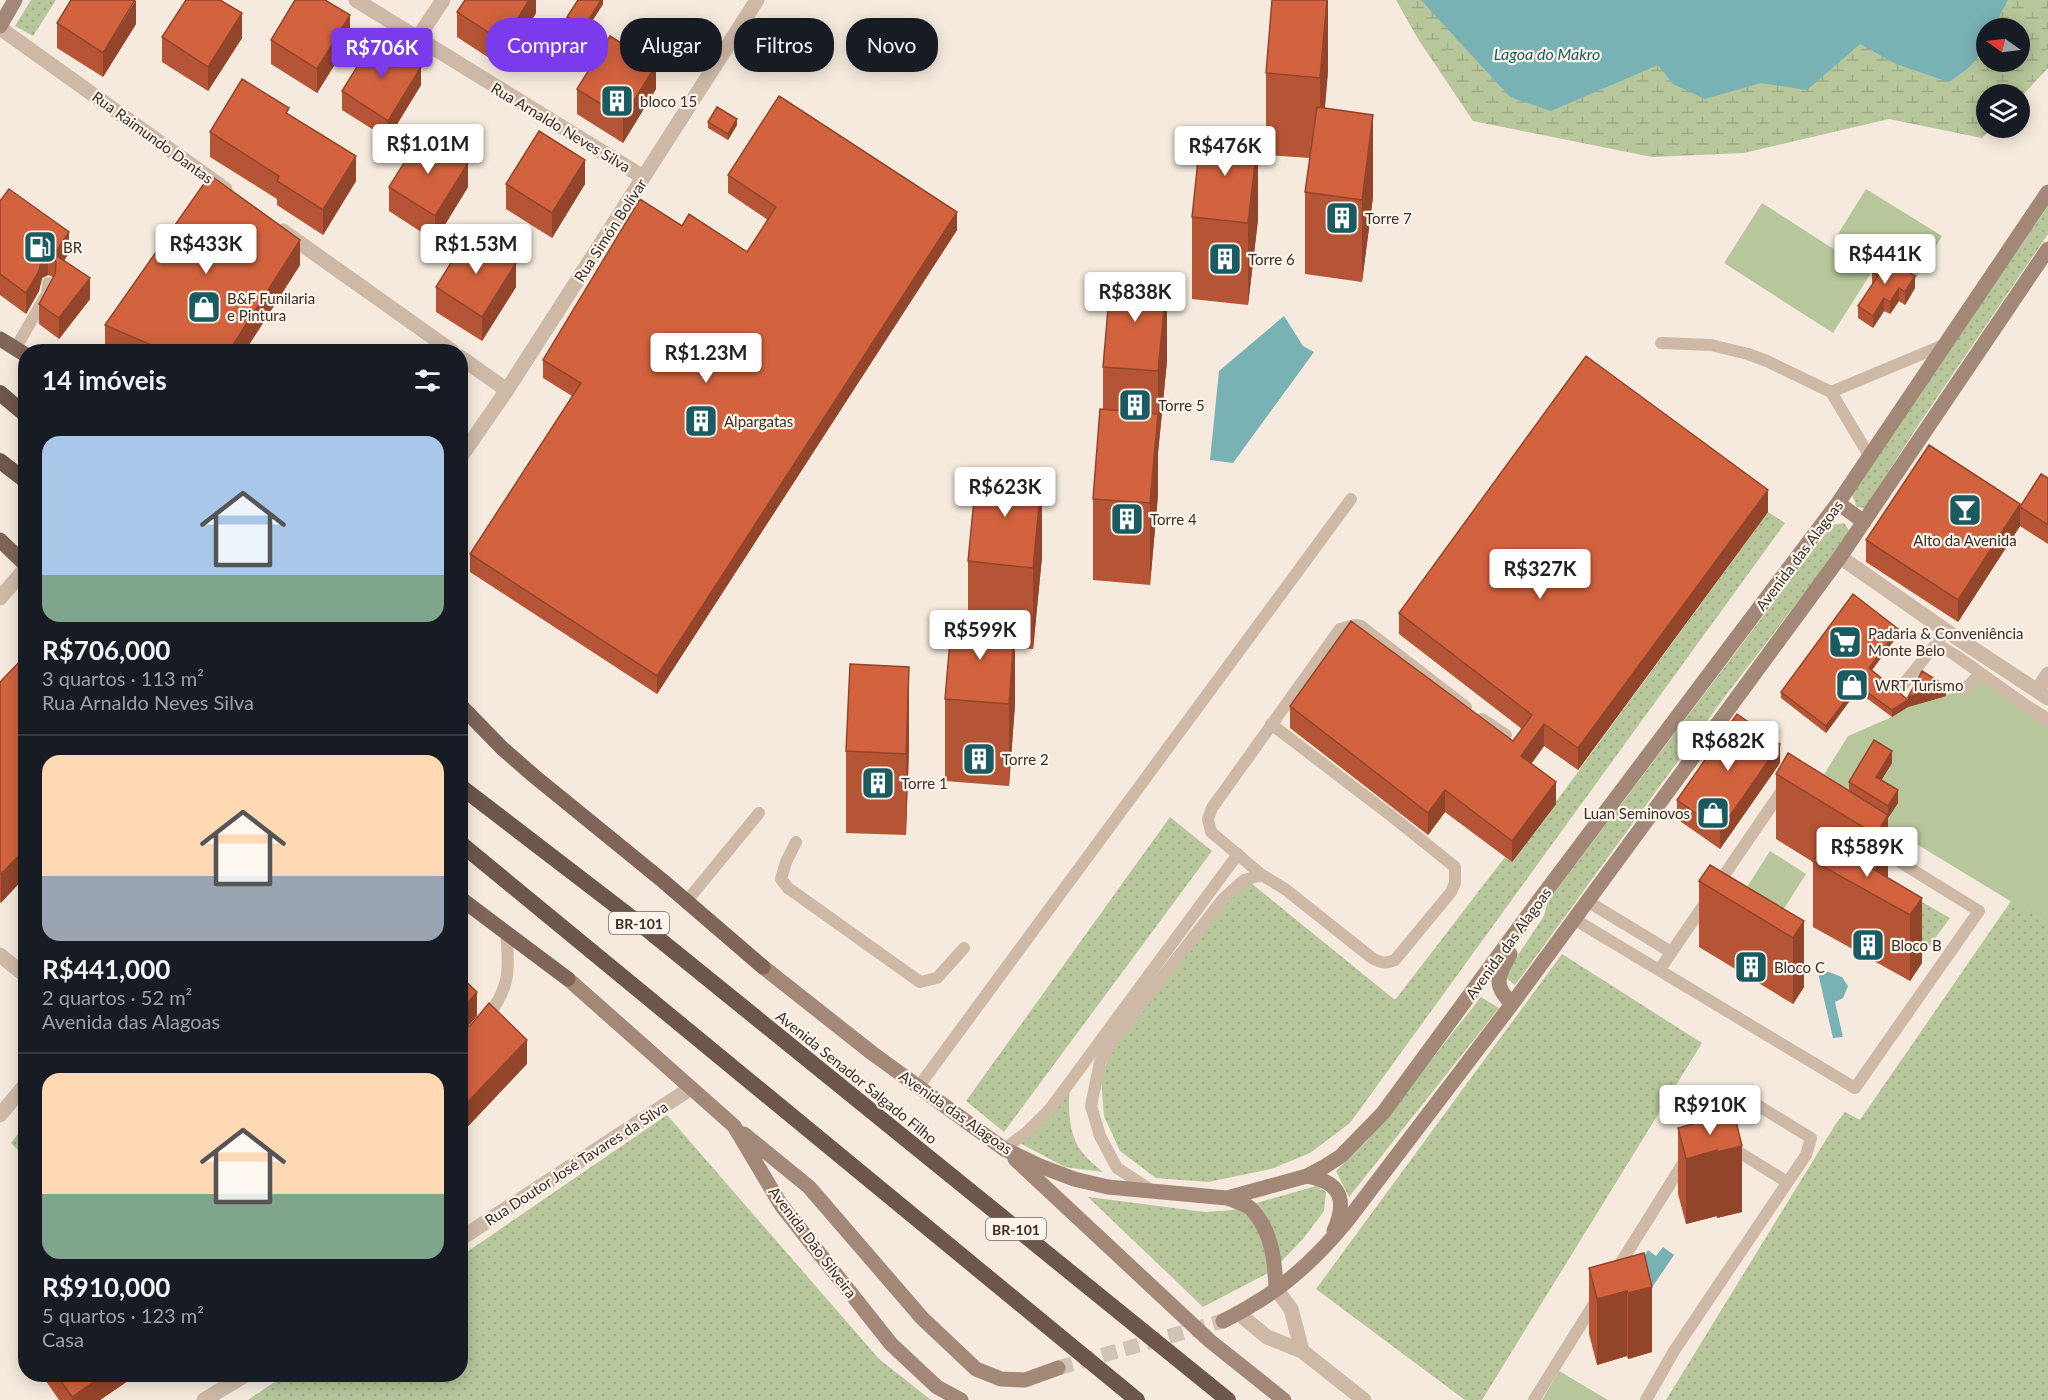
<!DOCTYPE html>
<html lang="pt">
<meta charset="utf-8">
<style>
:root{--surface:#171b24;--page:#20242c;--text:#f1f3f6;--muted:#9ea1a6;--line:#363941;--accent:#7c3aed}
body{margin:0;font-family:Lato,sans-serif;background:var(--page);color:var(--text);height:100vh;display:flex;flex-direction:column;font-size:22px;white-space:nowrap}
*{box-sizing:border-box;margin:0}
p{font-size:20px;color:var(--muted)}
.icon{flex:none;width:33px;height:33px;fill:none;stroke:currentColor;stroke-width:2;stroke-linecap:round;stroke-linejoin:round}
.map{position:relative;flex:1;overflow:hidden}
.sheet{position:absolute;left:18px;top:344px;width:450px;height:1038px;display:flex;flex-direction:column;background:var(--surface);border-radius:24px;box-shadow:0 3px 15px #0003}
.sheet>*{flex:none}
.banner{position:absolute;left:486px;top:18px;width:570px;height:54px;display:flex;gap:12px}
.needle{width:39px;rotate:284deg}
.buttons{position:absolute;left:1976px;top:18px;display:grid;gap:12px}
.buttons a{display:grid;place-items:center;width:54px;height:54px;border-radius:50%;background:var(--surface);box-shadow:0 3px 15px #0003;font-size:30px}
.price{position:absolute;translate:-50% -51px;padding:0 14px;border-radius:6px;background:#fff;color:#222;font-size:20px;line-height:39px;filter:drop-shadow(0 2px 3px #0008)}
.price::after{content:'';position:absolute;left:50%;top:36px;width:18px;height:14px;margin-left:-9px;background:inherit;clip-path:polygon(0 0,100% 0,50% 100%)}
.price.selected{background:var(--accent);color:#fff}
ul{padding:0;list-style:none}
li{display:grid;align-content:center;gap:12px;height:318px;padding:0 24px}
li+li{border-top:2px solid var(--line)}
li span{display:grid;place-items:center;height:186px;border-radius:18px;color:#555}
li>.icon{margin-inline-start:auto}
span .icon{width:108px;height:108px;fill:#fffc;stroke-width:1}
li b{font-size:26px}
h2{display:flex;justify-content:space-between;align-items:center;height:72px;padding:0 24px;font-size:26px}
.tag{padding:0 21px;border-radius:24px;background:var(--surface);box-shadow:0 3px 15px #0003;font-size:21px;line-height:54px}
.tag.selected{background:var(--accent);color:#fff}
.map>svg:first-child{display:block}
</style>
<div class="map">
<svg width="2048" height="1400" viewBox="0 0 2048 1400">
<defs>
<pattern id="grass-dots" width="8" height="8" patternUnits="userSpaceOnUse" patternTransform="scale(1.5)"><rect width="8" height="8" fill="#b7c69b"/><path d="M2 2h.1M6 6h.1" fill="none" stroke="#9eaa86" stroke-width="1.8" stroke-linecap="round"/></pattern>
<pattern id="wetland-marsh" width="20" height="14" patternUnits="userSpaceOnUse" patternTransform="scale(1.5)"><rect width="20" height="14" fill="#b7c69b"/><path d="M1 5h8M5 5V1M11 12h8M15 12V8" fill="none" stroke="#9eaa86"/></pattern>
</defs>
<rect width="100%" height="100%" fill="#f5eadd"/>
<path fill="url(#grass-dots)" d="M31,0H56L33,36L15,26Z
M2048,206V234L1919,424L1865,508L1857,507L1851,493Z
M1768,512L1785,523L1350,1123L1310,1153L1271,1169L1208,1182L1156,1178L1120,1151L1104,1116L1101,1079L1110,1053L1228,887L1251,883L1395,1000L1505,857L1512,862Z
M1844,523L1851,533L1726,695L1515,985L1504,976L1544,916L1548,901L1832,525Z
M1170,817L1212,851L1004,1132L966,1101Z
M1896,887L1950,918L1925,952L1887,930Z
M2011,901L2048,924V1400H1666L1835,1125L1845,1112L1860,1120Z
M1562,954L1702,1043L1482,1400H1465L1316,1289Z
M1481,997L1499,1008L1349,1197L1336,1171L1366,1142Z
M1070,1086C1068,1106 1068,1135 1082,1152C1087,1159 1096,1166 1103,1172L1065,1167L1016,1141Z
M667,1115L879,1359L931,1400H248L286,1374H460L461,1256Z
M25,1125V1157L11,1143Z
M1316,1186L1326,1192L1324,1211L1303,1239L1272,1271L1203,1307L1088,1197L1205,1212L1232,1210Z"/>
<path fill="url(#wetland-marsh)" fill-rule="evenodd" d="M1396,0H2048V68L2019,99V94H1986V128H1992L1982,138L1889,119L1744,153L1652,157L1473,121L1418,39ZM1986,28H2019V62H1986Z"/>
<path fill="#b7c69b" d="M1866,189L1942,236L1915,280L1838,234Z
M1762,203L1871,273L1833,333L1724,263Z
M1991,676L2048,712V924L1818,784L1848,736L1892,717L1908,707L1965,689Z
M1770,851L1806,874L1762,943L1726,920Z
M1559,1371L1608,1400H1542Z"/>
<path fill="#78b2b5" d="M1421,0H2008L1993,28H1986C1986,56 1970,68 1949,82L1896,64L1860,44L1807,90L1761,83L1705,99L1673,84L1658,65L1551,111L1510,97Z
M1284,316L1303,346L1314,352L1233,463L1210,460L1219,371Z
M1826,971L1842,977L1848,986L1843,998L1835,1002L1843,1037L1833,1038L1818,973Z
M1663,1247L1674,1255L1653,1286L1641,1277L1639,1264L1648,1250L1656,1256Z"/>
<g fill="none" stroke-linecap="round" stroke-linejoin="round">
<path stroke="#d0c4b9" stroke-width="15" stroke-dasharray="15 8" stroke-linecap="butt" d="M1058,1368L1223,1321"/>
<path stroke="#ceb9a7" stroke-width="12" d="M1661,343L1711,345L1748,354L1767,361L1831,392L1946,344
M15,349L47,294L48,283
M1831,392L1870,457
M1937,644L1955,655L2048,721
M1902,686L1940,639
M1965,689L1980,674
M1482,719L1506,735
M1271,724L1394,818L1455,867V883L1451,892L1395,960C1386,964 1381,963 1372,958L1285,889L1262,875L1211,832L1208,819L1212,808L1340,629L1355,625L1361,626L1466,707
M796,842L786,862L781,879L788,888L920,982L937,978L964,948
M1587,901L1671,952
M686,902L759,813
M1574,919L1855,1088L1979,911L1874,846
M1660,969L1783,789L1785,791
M485,1020C510,988 510,971 506,932
M919,1086L1351,499
M1729,1146L1787,1182
M1004,1149L1027,1132L1050,1109L1238,854
M1151,1190L1117,1168L1100,1136L1091,1106L1100,1062L1112,1042L1223,899L1244,880L1262,875
M1615,1272L1687,1157
M1534,1400L1597,1299
M1646,1400L1674,1351L1806,1155L1811,1138L1741,1095C1724,1094 1714,1117 1704,1130"/>
<path stroke="#ceb9a7" stroke-width="15" d="M356,0L643,177
M0,28L225,189
M417,39L443,0
M283,231L452,351
M460,357L507,390
M460,458L507,390L757,0
M1840,557L1945,630L2048,698
M0,598L26,568
M2037,691L2048,674
M0,955L26,976
M0,1115L26,1084
M460,1239L691,1088
M1276,1289L1291,1309L1302,1351
M1238,1313L1267,1337L1302,1351L1364,1400
M204,1400L247,1374"/>
<path stroke="#a38878" stroke-width="15" d="M0,26L15,0
M1838,503L1864,522
M1510,954C1498,976 1492,984 1512,1004
M763,967L872,1053L1004,1149L1040,1166L1074,1179L1108,1187L1227,1198L1307,1176L1324,1167L1341,1156L1383,1113L1537,903L1838,503L2048,192
M568,979L734,1126L781,1205L891,1344L937,1387L961,1400
M744,1134L809,1187L922,1318L976,1369L1001,1379L1025,1380L1058,1368
M1015,1159L1210,1341L1284,1400
M1307,1176C1340,1182 1348,1199 1334,1231
M1227,1198C1235,1201 1248,1204 1253,1211C1272,1232 1275,1262 1276,1289
M1223,1321C1233,1316 1243,1311 1252,1305C1289,1284 1320,1254 1347,1221L1512,1004L1840,557L2048,249"/>
<path stroke="#7e6558" stroke-width="15" d="M0,339L26,355
M0,540L26,565
M460,705L502,748L534,776L663,881L763,967
M460,898L568,979"/>
<path stroke="#6d564b" stroke-width="16" d="M0,393L26,415
M0,461L26,481
M460,786L649,931L1228,1400
M460,843L1137,1400"/>
</g>
<path fill="#b55535" d="M536,0V13L503,67L457,37V12Z
M603,0V4L584,34L567,23V17Z
M1328,0V71L1325,108L1373,197L1362,282L1305,274V192L1310,158L1266,155V73Z
M57,23L136,24L103,77L57,48Z
M162,37L242,38L208,91L162,62Z
M271,40H350L317,93L271,64Z
M421,85L388,139L342,110V91Z
M577,89H656L623,143L577,114Z
M289,115L356,181L323,235L277,205V199L210,157V132Z
M708,122L737,125L728,140L708,128Z
M728,175L957,230L657,694L470,572V554L572,396L543,378V360L682,226L747,252L768,220L728,193Z
M506,184H585L552,238L506,209Z
M389,187H468L435,241L389,211Z
M0,201L69,253L64,261L90,299L59,339L39,324V304L53,277L48,275L42,278L39,291L26,314L0,295Z
M1192,217L1258,220L1248,305L1192,299Z
M300,265L245,351H108L105,350V325Z
M1872,272L1915,288L1905,305L1899,301L1890,314L1884,311L1873,328L1858,318V306L1872,285Z
M436,287H516L482,341L436,312Z
M1167,361L1158,453V495L1150,585L1093,580V499L1103,409V367Z
M2048,478V544L2020,526L1958,622L1866,562V540L2020,507Z
M1768,512L1578,770L1544,746L1531,764L1556,804L1512,862L1445,812L1428,835L1290,728V706L1513,741L1522,729L1399,634V613Z
M1042,557L1033,649L1015,648V704L1009,786L945,781V699L968,619V561Z
M1898,635L1872,670L1908,700L1946,696L1908,707L1892,717L1857,691L1826,733L1781,698V692Z
M26,655L1,903L0,902V682Z
M909,748L906,835L846,833V751Z
M1780,763L1720,849L1677,819V800Z
M1892,763L1881,780L1898,803L1888,818V878L1922,898V963L1910,981L1813,927V862L1776,839V774L1849,791V782Z
M1699,881L1804,921V987L1793,1004L1699,947Z
M1734,1113L1742,1212L1717,1218V1216L1686,1224L1678,1194V1128Z
M1644,1253L1652,1352L1628,1359L1627,1356L1597,1365L1589,1334V1268Z
M41,1374H138L100,1400H59Z"/>
<path fill="#93452b" d="M136,0V24L103,77V53Z
M529,0H536V13L503,67V42Z
M601,0H603V4L584,34V27Z
M1327,0H1328V71L1320,159V78Z
M242,13V38L208,91V67Z
M350,15V40L317,93V69Z
M656,65V89L623,143V118Z
M421,67V85L388,139V121Z
M1373,115V197L1362,282V200Z
M737,119V125L728,140V134Z
M1258,138V220L1248,305V223Z
M356,156V181L323,235V210Z
M585,160V184L552,238V213Z
M468,163V187L435,241V216Z
M957,212V230L657,694V676Z
M69,232V253L56,271V262L54,254Z
M300,240V265L245,351H229Z
M48,254V275L42,278L39,291L26,314V293L42,257Z
M516,263V287L482,341V317Z
M1915,276V288L1905,305V292Z
M90,278V299L59,339V318Z
M1167,279V361L1158,453V371Z
M1899,288V301L1890,314V302Z
M1884,298V311L1873,328V316Z
M1158,414V495L1150,585V503Z
M1042,476V557L1033,649V568Z
M1768,490V512L1578,770V748Z
M2020,504V526L1958,622V600Z
M1015,622V704L1009,786V704Z
M1898,629V635L1869,674V668Z
M909,667V748L906,835V754Z
M1857,685V691L1826,733V726Z
M1946,686V696L1908,707L1892,717V710L1908,700V697Z
M1544,724V746L1521,778V756Z
M1780,744V763L1720,849V830Z
M1892,751V763L1876,789V777Z
M1556,782V804L1512,862V841Z
M1445,790V812L1428,835V813Z
M1898,790V803L1888,818V880L1876,896V835L1888,815V806Z
M26,848V876L1,903V874Z
M1922,898V963L1910,981V915Z
M1804,921V987L1793,1004V938Z
M477,992V1016L460,1036V1012Z
M527,1040V1064L460,1135V1110Z
M1742,1146V1212L1717,1218V1152Z
M1717,1150V1216L1686,1224V1159Z
M466,1199V1223L460,1227V1202Z
M1652,1287V1352L1628,1359V1293Z
M1627,1291V1356L1597,1365V1299Z
M105,1374H138L100,1400H72V1397Z"/>
<path fill="#d2633e" stroke="#93452b" stroke-width="1.5" d="M71,0H135L103,53L57,23Z
M186,0H220L242,13L208,67L162,37Z
M295,0H325L350,15L317,69L271,40Z
M465,0H529L503,42L457,12Z
M578,0H601L584,27L567,17Z
M1272,0H1327L1320,78L1266,73Z
M610,36L656,65L623,118L577,89Z
M375,38L421,67L388,121L342,91Z
M242,79L289,108L286,113L356,156L323,210L277,181L279,176L210,132Z
M779,96L957,212L657,676L470,554L581,383L543,360L640,199L682,226L689,214L747,252L776,207L728,175Z
M717,107L737,119L728,134L708,122Z
M1317,107L1373,115L1362,200L1305,192Z
M539,131L585,160L552,213L506,184Z
M1201,132L1258,138L1248,223L1192,217Z
M422,134L468,163L435,216L389,187Z
M210,175L300,240L229,351H165L105,325Z
M9,189L69,232L54,254L90,278L59,318L39,304L55,274L56,262L53,256L48,254L42,257L39,271L26,293L0,274V201Z
M469,234L516,263L482,317L436,287Z
M1882,256L1915,276L1905,292L1899,288L1890,302L1884,298L1873,316L1858,306L1878,276L1872,272Z
M1111,274L1167,279L1158,371L1103,367Z
M1586,356L1768,490L1578,748L1544,724L1521,756L1556,782L1512,841L1445,790L1428,813L1290,706L1351,621L1513,741L1532,715L1399,613Z
M1100,409L1158,414L1150,503L1093,499Z
M1929,445L2020,504L1958,600L1866,540Z
M977,469L1042,476L1033,568L968,561Z
M2041,474L2048,478V525L2020,507Z
M1853,594L1898,629L1869,668L1908,700L1892,710L1857,685L1826,726L1781,692Z
M952,617L1015,622L1009,704L945,699Z
M26,655V848L1,874L0,873V682Z
M850,664L909,667L906,754L846,751Z
M1922,671L1946,686L1908,697Z
M1737,714L1780,744L1720,830L1677,800Z
M1874,740L1892,751L1876,777L1898,790L1888,806L1849,782Z
M1788,753L1888,815L1876,835L1776,774Z
M1827,842L1922,898L1910,915L1813,861Z
M1710,865L1804,921L1793,938L1699,881Z
M460,976L477,992L460,1012Z
M489,1003L527,1040L460,1110V1027L463,1029L470,1026Z
M1734,1113L1742,1146L1717,1152V1150L1686,1159L1678,1128Z
M460,1193L466,1199L460,1202Z
M1644,1253L1652,1287L1628,1293L1627,1291L1597,1299L1589,1268Z
M56,1374H105L72,1397Z"/>
<defs>
<symbol id="building-square" viewBox="-11 -11 22 22"><rect x="-9" y="-9" width="18" height="18" rx="4" fill="#195b60" stroke="#fcf4ea"/><path d="M-4-6H4V6H1V3H-1V6H-4ZM-2.5-4.3h1.7v1.8h-1.7ZM.8-4.3h1.7v1.8H.8ZM-2.5-1h1.7V.8h-1.7ZM.8-1h1.7V.8H.8Z" fill="#fff"/></symbol>
<symbol id="fuel-square" viewBox="-11 -11 22 22"><rect x="-9" y="-9" width="18" height="18" rx="4" fill="#195b60" stroke="#fcf4ea"/><path d="M-5.5-6h7V0h2V4h1.3V-2.5L3-4.5l.8-.8L6-3V5H2.5V1h-1V6h-7ZM-4.2-4.7v3.2H.2V-4.7Z" fill="#fff"/></symbol>
<symbol id="shop-square" viewBox="-11 -11 22 22"><rect x="-9" y="-9" width="18" height="18" rx="4" fill="#195b60" stroke="#fcf4ea"/><path d="M-5-2.5h2.3a2.7 3.5 0 0 1 5.4 0H5L5.5 6h-11ZM-1.5-2.5h3a1.5 2.3 0 0 0-3 0Z" fill="#fff"/></symbol>
<symbol id="bar-square" viewBox="-11 -11 22 22"><rect x="-9" y="-9" width="18" height="18" rx="4" fill="#195b60" stroke="#fcf4ea"/><path d="M-6-5H6L.8 .8V4.5H3.5V6h-7V4.5H-.8V.8Z" fill="#fff"/></symbol>
<symbol id="supermarket-square" viewBox="-11 -11 22 22"><rect x="-9" y="-9" width="18" height="18" rx="4" fill="#195b60" stroke="#fcf4ea"/><path d="M-6-5.5h2.5l.6 2H6L4.5 2H-2.5L-4.4-4H-6ZM-1.5 3.2a1.3 1.3 0 1 0 .1 0ZM3 3.2a1.3 1.3 0 1 0 .1 0Z" fill="#fff"/></symbol>
</defs>
<g fill-rule="evenodd">
<use href="#building-square" x="598" y="82" width="38" height="38"/>
<use href="#building-square" x="1323" y="199" width="38" height="38"/>
<use href="#fuel-square" x="21" y="228" width="38" height="38"/>
<use href="#building-square" x="1206" y="240" width="38" height="38"/>
<use href="#shop-square" x="185" y="288" width="38" height="38"/>
<use href="#building-square" x="1116" y="386" width="38" height="38"/>
<use href="#building-square" x="682" y="402" width="38" height="38"/>
<use href="#bar-square" x="1946" y="491" width="38" height="38"/>
<use href="#building-square" x="1108" y="500" width="38" height="38"/>
<use href="#supermarket-square" x="1826" y="623" width="38" height="38"/>
<use href="#shop-square" x="1833" y="666" width="38" height="38"/>
<use href="#building-square" x="960" y="740" width="38" height="38"/>
<use href="#building-square" x="859" y="764" width="38" height="38"/>
<use href="#shop-square" x="1694" y="794" width="38" height="38"/>
<use href="#building-square" x="1849" y="926" width="38" height="38"/>
<use href="#building-square" x="1732" y="948" width="38" height="38"/>
</g>
<g text-anchor="middle" dominant-baseline="central" stroke-width="4.5" stroke-linejoin="round" paint-order="stroke">
<g fill="#fcf4ea" stroke="#746962" stroke-width="1.5">
<rect x="609" y="912" width="60" height="22" rx="4.5"/>
<rect x="986" y="1218" width="60" height="22" rx="4.5"/>
</g>
<g font-size="14" font-weight="bold" fill="#3a2e28">
<text x="639" y="923">BR-101</text>
<text x="1016" y="1229">BR-101</text>
</g>
<g font-size="15" fill="#3a2e28" stroke="#fcf4ea" text-anchor="start">
<text x="640" y="101">bloco 15</text>
<text x="1365" y="218">Torre 7</text>
<text x="63" y="247">BR</text>
<text x="1248" y="259">Torre 6</text>
<text x="227" y="298">B&amp;F Funilaria<tspan x="227" dy="17">e Pintura</tspan></text>
<text x="1158" y="405">Torre 5</text>
<text x="724" y="421">Alpargatas</text>
<text x="1150" y="519">Torre 4</text>
<text x="1965" y="540" text-anchor="middle">Alto da Avenida</text>
<text x="1868" y="633">Padaria &amp; Conveniência<tspan x="1868" dy="17">Monte Belo</tspan></text>
<text x="1875" y="685">WRT Turismo</text>
<text x="1002" y="759">Torre 2</text>
<text x="901" y="783">Torre 1</text>
<text x="1690" y="813" text-anchor="end">Luan Seminovos</text>
<text x="1891" y="945">Bloco B</text>
<text x="1774" y="967">Bloco C</text>
</g>
<g font-size="15" fill="#3a2e28" stroke="#fcf4ea">
<text transform="translate(561 127) rotate(31)">Rua Arnaldo Neves Silva</text>
<text transform="translate(153 137) rotate(36)">Rua Raimundo Dantas</text>
<text transform="translate(610 230) rotate(-57)">Rua Simón Bolívar</text>
<text transform="translate(1799 555) rotate(-53)">Avenida das Alagoas</text>
<text transform="translate(1508 943) rotate(-54)">Avenida das Alagoas</text>
<text transform="translate(857 1077) rotate(39)">Avenida Senador Salgado Filho</text>
<text transform="translate(956 1112) rotate(35)">Avenida das Alagoas</text>
<text transform="translate(576 1163) rotate(-33)">Rua Doutor José Tavares da Silva</text>
<text transform="translate(813 1242) rotate(53)">Avenida Dão Silveira</text>
</g>
<g font-size="16" font-style="italic" fill="#195b60" stroke="#fcf4ea">
<text x="1547" y="53">Lagoa do Makro</text>
</g>
</g>
</svg>
<div class="buttons">
<a><svg class="needle" viewBox="-14 -14 28 28"><path d="M0-13l5 13h-10z" fill="#e53935"/><path d="M0 13l5-13h-10z" fill="#9ea1a6"/></svg></a>
<a><svg class="icon" aria-label="layers" viewBox="0 0 24 24"><path d="M12 4l9 5-9 5-9-5zM3 14l9 5 9-5"/></svg></a>
</div>
<b class="price selected" style="left:382px;top:79px">R$706K</b>
<b class="price" style="left:428px;top:175px">R$1.01M</b>
<b class="price" style="left:1225px;top:177px">R$476K</b>
<b class="price" style="left:206px;top:275px">R$433K</b>
<b class="price" style="left:476px;top:275px">R$1.53M</b>
<b class="price" style="left:1885px;top:285px">R$441K</b>
<b class="price" style="left:1135px;top:323px">R$838K</b>
<b class="price" style="left:706px;top:384px">R$1.23M</b>
<b class="price" style="left:1005px;top:518px">R$623K</b>
<b class="price" style="left:1540px;top:600px">R$327K</b>
<b class="price" style="left:980px;top:661px">R$599K</b>
<b class="price" style="left:1728px;top:772px">R$682K</b>
<b class="price" style="left:1867px;top:878px">R$589K</b>
<b class="price" style="left:1710px;top:1136px">R$910K</b>
<div class="banner">
<a class="tag selected">Comprar</a>
<a class="tag">Alugar</a>
<a class="tag">Filtros</a>
<a class="tag">Novo</a>
</div>
<section class="sheet">
<h2>14 imóveis<svg class="icon" aria-label="filters" viewBox="0 0 24 24"><path d="M4 7h16M4 17h16"/><circle cx="9" cy="7" r="2"/><circle cx="15" cy="17" r="2"/></svg></h2>
<ul>
<li><span style="background:linear-gradient(#a9c7e8 75%,#7fa58c 0)"><svg class="icon" aria-label="home" viewBox="0 0 24 24"><path d="M3 11l9-7 9 7M6 9v11h12V9"/></svg></span><div><b>R$706,000</b><p>3 quartos · 113 m²</p><p>Rua Arnaldo Neves Silva</p></div></li>
<li><span style="background:linear-gradient(#ffd9b3 65%,#9aa5b1 0)"><svg class="icon" aria-label="home" viewBox="0 0 24 24"><path d="M3 11l9-7 9 7M6 9v11h12V9"/></svg></span><div><b>R$441,000</b><p>2 quartos · 52 m²</p><p>Avenida das Alagoas</p></div></li>
<li><span style="background:linear-gradient(#ffd9b3 65%,#7fa58c 0)"><svg class="icon" aria-label="home" viewBox="0 0 24 24"><path d="M3 11l9-7 9 7M6 9v11h12V9"/></svg></span><div><b>R$910,000</b><p>5 quartos · 123 m²</p><p>Casa</p></div></li>
</ul>
</section>
</div>
